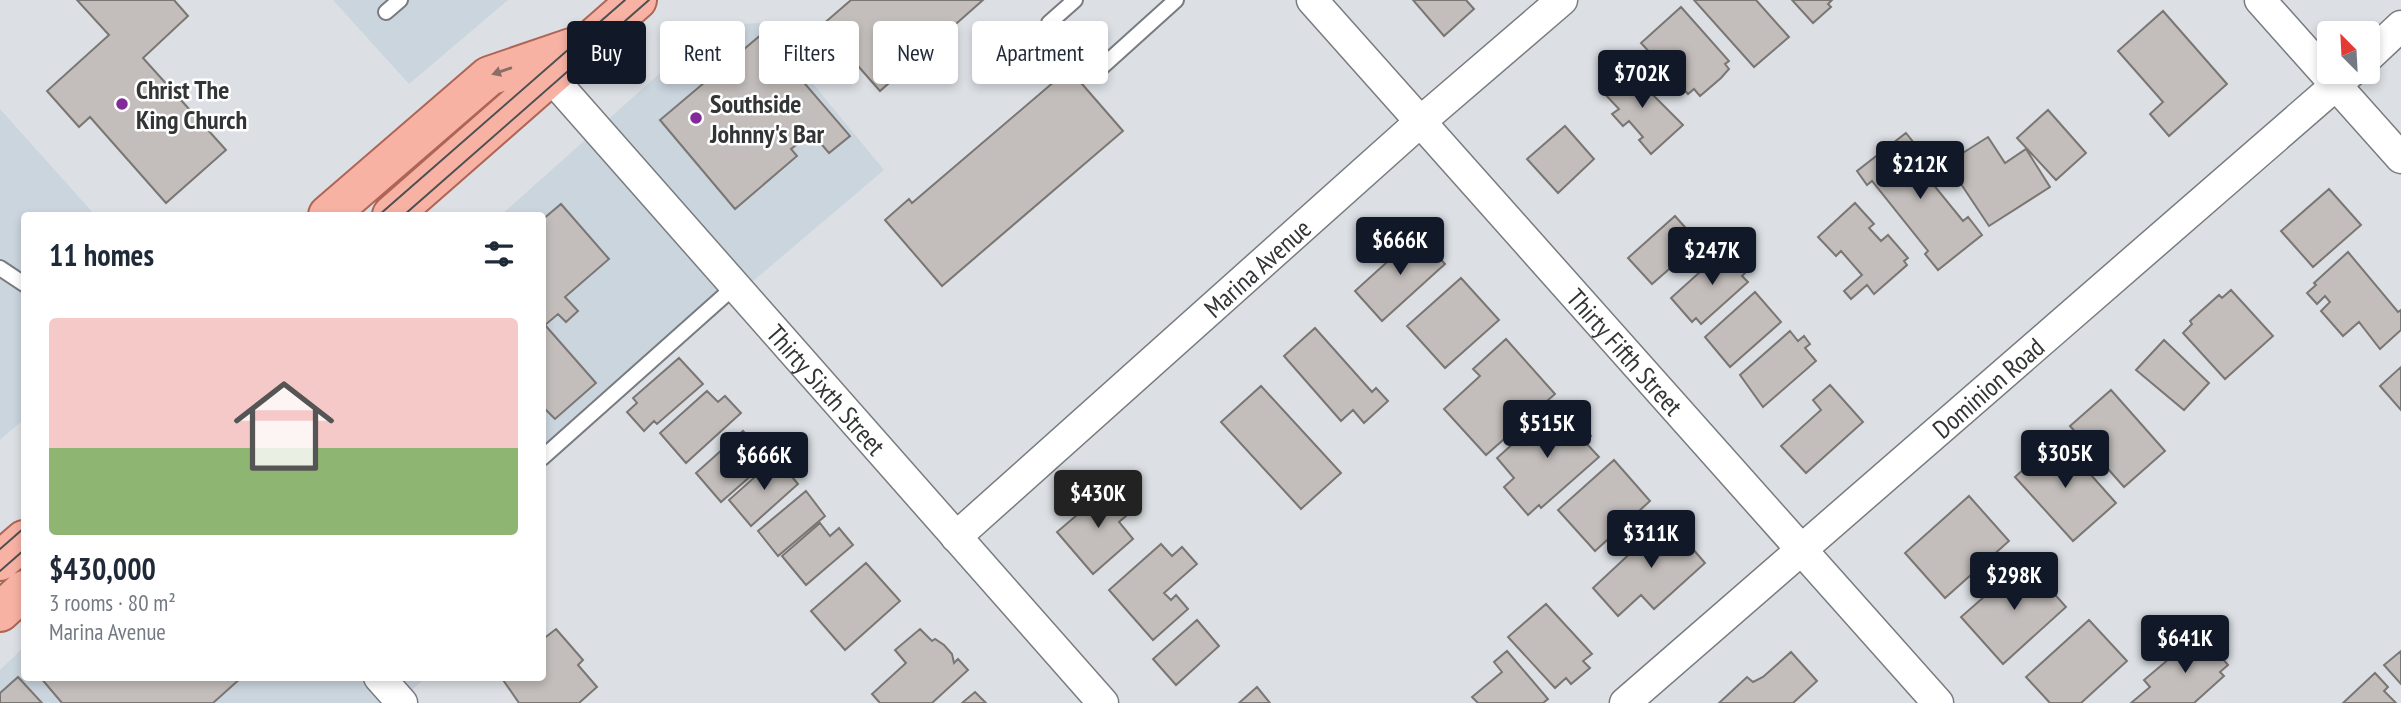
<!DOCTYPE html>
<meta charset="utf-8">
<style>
:root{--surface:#fff;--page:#f2f2f3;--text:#1f2937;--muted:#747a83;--line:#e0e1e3;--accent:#111827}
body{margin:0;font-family:"PT Sans Narrow",sans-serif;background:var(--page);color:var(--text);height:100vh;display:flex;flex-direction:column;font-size:26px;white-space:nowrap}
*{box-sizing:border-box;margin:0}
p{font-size:23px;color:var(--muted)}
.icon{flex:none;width:38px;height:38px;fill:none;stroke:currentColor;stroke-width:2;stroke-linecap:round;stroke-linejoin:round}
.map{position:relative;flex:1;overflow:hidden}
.side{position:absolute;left:21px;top:212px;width:525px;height:469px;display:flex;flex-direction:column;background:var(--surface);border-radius:7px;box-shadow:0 4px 10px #0003}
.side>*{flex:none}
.top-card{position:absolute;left:567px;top:21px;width:665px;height:63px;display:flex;gap:14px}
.needle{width:46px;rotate:336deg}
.controls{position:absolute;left:2317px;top:21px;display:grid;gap:14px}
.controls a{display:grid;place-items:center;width:63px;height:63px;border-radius:7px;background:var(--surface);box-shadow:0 4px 10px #0003;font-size:35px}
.price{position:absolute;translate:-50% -60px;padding:0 16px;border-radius:7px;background:var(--accent);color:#fff;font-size:23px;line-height:46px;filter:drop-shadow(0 2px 4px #0008)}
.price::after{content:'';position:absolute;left:50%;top:42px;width:21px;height:16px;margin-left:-10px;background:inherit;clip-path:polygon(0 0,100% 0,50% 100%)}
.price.on{background:#222;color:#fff}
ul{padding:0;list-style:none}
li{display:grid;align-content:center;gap:14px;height:371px;padding:0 28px}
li+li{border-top:2px solid var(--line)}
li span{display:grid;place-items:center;height:217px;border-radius:7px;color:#555}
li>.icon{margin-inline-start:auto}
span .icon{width:126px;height:126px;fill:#fffc;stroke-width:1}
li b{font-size:30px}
h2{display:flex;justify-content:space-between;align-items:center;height:84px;padding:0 28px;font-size:30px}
.chip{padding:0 24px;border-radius:7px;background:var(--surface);box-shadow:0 4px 10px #0003;font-size:24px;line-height:63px}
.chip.on{background:var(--accent);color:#fff}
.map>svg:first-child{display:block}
</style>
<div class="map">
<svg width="2401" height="703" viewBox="0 0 2401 703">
<rect width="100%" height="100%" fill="#dce0e4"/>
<path fill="#cbd5de" d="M333,0H508L409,84Z
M763,23L884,170L713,315L543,467L542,215H501L714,25Z
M0,109L95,215H24V419L0,440Z
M24,647V677H419L422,681L398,703H0V670Z"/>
<path fill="#c3bebb" stroke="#7a7673" stroke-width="2" d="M77,0H174L188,16L143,58L226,150L166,203L90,117L79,127L47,91L109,35Z
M851,0H983L880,91L822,25Z
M1413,0H1466L1474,9L1444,36Z
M1694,0H1756L1789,37L1754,67Z
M1792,0H1832L1828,4L1831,7L1813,23Z
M1681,7L1729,61L1725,64L1729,69L1721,78L1700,96L1694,89L1688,94L1641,43Z
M2163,11L2227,84L2169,136L2150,114L2163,102L2118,51Z
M762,34L850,136L829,153L812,133L791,149L797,156L735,209L660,120Z
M1628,68L1641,82L1646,77L1659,91L1654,96L1683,125L1651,154L1639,140L1643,137L1629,121L1623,126L1612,114L1619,109L1602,91Z
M1069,69L1123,131L942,286L885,220L909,199L912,203Z
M2048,110L2086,153L2056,180L2017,138Z
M1565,126L1594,159L1558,193L1527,159Z
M1906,133L1918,148L1914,151L1937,179L1932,183L1963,221L1968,217L1982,235L1938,270L1925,254L1928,251L1872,181L1867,185L1857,171Z
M1988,137L2005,163L2026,149L2050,187L1989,226L1947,163Z
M2329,189L2361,225L2313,267L2281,231Z
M1855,203L1874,224L1869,228L1881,241L1888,235L1908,258L1904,261L1907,265L1874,294L1867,285L1851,299L1844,291L1862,275L1841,251L1836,256L1818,237Z
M561,204L609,259L565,297L578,311L566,322L558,314L545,325L596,383L555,419L542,406V220Z
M1675,216L1699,243L1652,284L1628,258Z
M1418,234L1445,264L1382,321L1355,291Z
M1730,249L1748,270L1742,276L1748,282L1701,324L1696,318L1692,322L1671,298L1721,253L1723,255Z
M2348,252L2398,312L2401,310V330L2380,349L2359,322L2343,336L2321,311L2330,302L2325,296L2317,304L2307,293L2316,285L2314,283Z
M1461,278L1499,320L1445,368L1407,326Z
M2231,290L2273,336L2225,379L2183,333L2192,324L2190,321L2219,295L2222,298Z
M1755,292L1781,322L1730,367L1705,337Z
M1315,328L1372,392L1376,388L1388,401L1364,423L1353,410L1341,421L1284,356Z
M1790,331L1798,341L1804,336L1810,344L1805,348L1816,361L1763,407L1740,375Z
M1506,339L1555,394L1486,455L1444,409L1480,376L1473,369Z
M2164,340L2209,383L2184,410L2136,370Z
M679,358L703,384L657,424L654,421L644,431L627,412L637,403L633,398Z
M2401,367V410L2380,386Z
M1830,385L1863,422L1806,473L1781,446L1821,410L1813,400Z
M1261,386L1341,473L1301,509L1221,422Z
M2111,390L2165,451L2124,487L2070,426Z
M707,391L718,402L725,396L741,413L686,463L660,433Z
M1554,407L1568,423L1574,417L1591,436L1585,442L1599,457L1541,508L1539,505L1528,515L1504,487L1514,478L1497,458Z
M743,431L754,443L762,436L777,453L721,502L696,473Z
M2058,438L2116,503L2073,541L2015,477Z
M776,458L798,484L751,526L729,500Z
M1614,460L1650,501L1595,551L1558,510Z
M1111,486L1132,511L1119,522L1133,539L1093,574L1057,532Z
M806,491L825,516L778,556L758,531Z
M1969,496L2009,541L1945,598L1905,553Z
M1667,519L1705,563L1654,609L1641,595L1618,616L1593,588Z
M820,523L830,536L839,528L853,545L806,585L782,556Z
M1161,544L1172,556L1182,547L1197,564L1164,593L1171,600L1176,595L1188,609L1153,640L1109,590Z
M2025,561L2066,607L2003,664L1961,617Z
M866,563L900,601L845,650L811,611Z
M1546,604L1592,654L1583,661L1590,668L1571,684L1566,678L1555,688L1508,637Z
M1197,620L1219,646L1176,685L1153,659Z
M2089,620L2127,661L2081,703H2050L2026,677Z
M556,629L583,660L578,665L597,687L579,703H519L501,677H542V640Z
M920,629L932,641L935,639L944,645L952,654L954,663L958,659L968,670L932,703H880L872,694L906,663L895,650Z
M2196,636L2202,642L2205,638L2228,665L2220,672L2224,676L2194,703H2131L2150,687L2144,680Z
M1507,651L1548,699L1543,703H1478L1472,697L1502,672L1494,662Z
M2401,651V684L2384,665Z
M1791,652L1817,681L1793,703H1719L1747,677L1753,682L1763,677Z
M2375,673L2388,687L2384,691L2396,703H2343Z
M18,677L42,703H0V693Z
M40,677H242L213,703H62Z
M1257,687L1270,703H1239Z
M975,692L986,703H962Z"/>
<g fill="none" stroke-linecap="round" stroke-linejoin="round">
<defs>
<path id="service" d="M1075,0L1049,23L1094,74L1176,0
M386,12L400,0
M0,268L24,284
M542,458L734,287"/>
<g id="minor">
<path id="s1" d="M1312,0L1938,703"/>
<path d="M2260,0L2401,158"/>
<path d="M2368,57L2401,26"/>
<path id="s2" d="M550,76L1103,703"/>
<path id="s3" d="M956,537L1420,122L1562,0"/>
<path d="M379,677L402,703"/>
<path id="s4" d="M1625,703L2351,72"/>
</g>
<path id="primary" d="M328,215L489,76L571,48
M392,215L637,0
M0,561L24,540
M0,612L24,590"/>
</defs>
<use href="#service" stroke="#787b7f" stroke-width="18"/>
<use href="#minor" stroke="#787b7f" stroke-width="33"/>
<use href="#primary" stroke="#ae6556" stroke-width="42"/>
<use href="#service" stroke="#fff" stroke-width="14"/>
<use href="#minor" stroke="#fff" stroke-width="30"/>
<use href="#primary" stroke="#f7b2a4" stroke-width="38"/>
<path stroke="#4d4f51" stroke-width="2" d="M379,215L625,0
M404,215L649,0
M0,549L24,528
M0,571L24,550"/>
</g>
<defs><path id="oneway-solid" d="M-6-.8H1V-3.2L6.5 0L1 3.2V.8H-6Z" transform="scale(1.75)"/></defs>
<use fill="#8b6d67" href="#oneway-solid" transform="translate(502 71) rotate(161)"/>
<g fill="#822b98" stroke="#fff" stroke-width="2.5">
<circle cx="122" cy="104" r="7"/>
<circle cx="696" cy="118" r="7"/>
</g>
<g text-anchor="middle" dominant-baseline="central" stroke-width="5" stroke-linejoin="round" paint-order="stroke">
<g font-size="26" font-weight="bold" fill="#323435" stroke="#fff" text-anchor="start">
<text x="136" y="89">Christ The<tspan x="136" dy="30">King Church</tspan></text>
<text x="710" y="103">Southside<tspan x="710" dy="30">Johnny's Bar</tspan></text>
</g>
<g font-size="26" fill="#323435" stroke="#fff">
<text stroke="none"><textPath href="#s3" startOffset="404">Marina Avenue</textPath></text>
<text stroke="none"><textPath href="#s1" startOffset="471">Thirty Fifth Street</textPath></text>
<text stroke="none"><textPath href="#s4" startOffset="481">Dominion Road</textPath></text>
<text stroke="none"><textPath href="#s2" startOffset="418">Thirty Sixth Street</textPath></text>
</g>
</g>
</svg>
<div class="controls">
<a><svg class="needle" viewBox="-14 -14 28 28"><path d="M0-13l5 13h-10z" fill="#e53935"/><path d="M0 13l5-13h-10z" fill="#747a83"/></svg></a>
</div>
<b class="price" style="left:1642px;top:110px">$702K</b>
<b class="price" style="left:1920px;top:201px">$212K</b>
<b class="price" style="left:1400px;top:277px">$666K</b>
<b class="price" style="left:1712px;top:287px">$247K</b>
<b class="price" style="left:1547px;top:460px">$515K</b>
<b class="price" style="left:2065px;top:490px">$305K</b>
<b class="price" style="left:764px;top:492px">$666K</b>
<b class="price on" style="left:1098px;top:530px">$430K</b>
<b class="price" style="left:1651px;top:570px">$311K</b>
<b class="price" style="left:2014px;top:612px">$298K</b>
<b class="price" style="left:2185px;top:675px">$641K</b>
<div class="top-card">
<a class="chip on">Buy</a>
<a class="chip">Rent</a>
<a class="chip">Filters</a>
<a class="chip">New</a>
<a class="chip">Apartment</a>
</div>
<section class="side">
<h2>11 homes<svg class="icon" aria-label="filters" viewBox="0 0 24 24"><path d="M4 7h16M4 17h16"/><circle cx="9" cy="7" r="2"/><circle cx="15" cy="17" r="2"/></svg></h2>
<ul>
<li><span style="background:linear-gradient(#f6c9c9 60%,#8fb573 0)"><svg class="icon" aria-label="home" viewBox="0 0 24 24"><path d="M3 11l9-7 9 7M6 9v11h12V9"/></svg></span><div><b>$430,000</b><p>3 rooms · 80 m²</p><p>Marina Avenue</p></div></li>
</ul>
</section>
</div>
